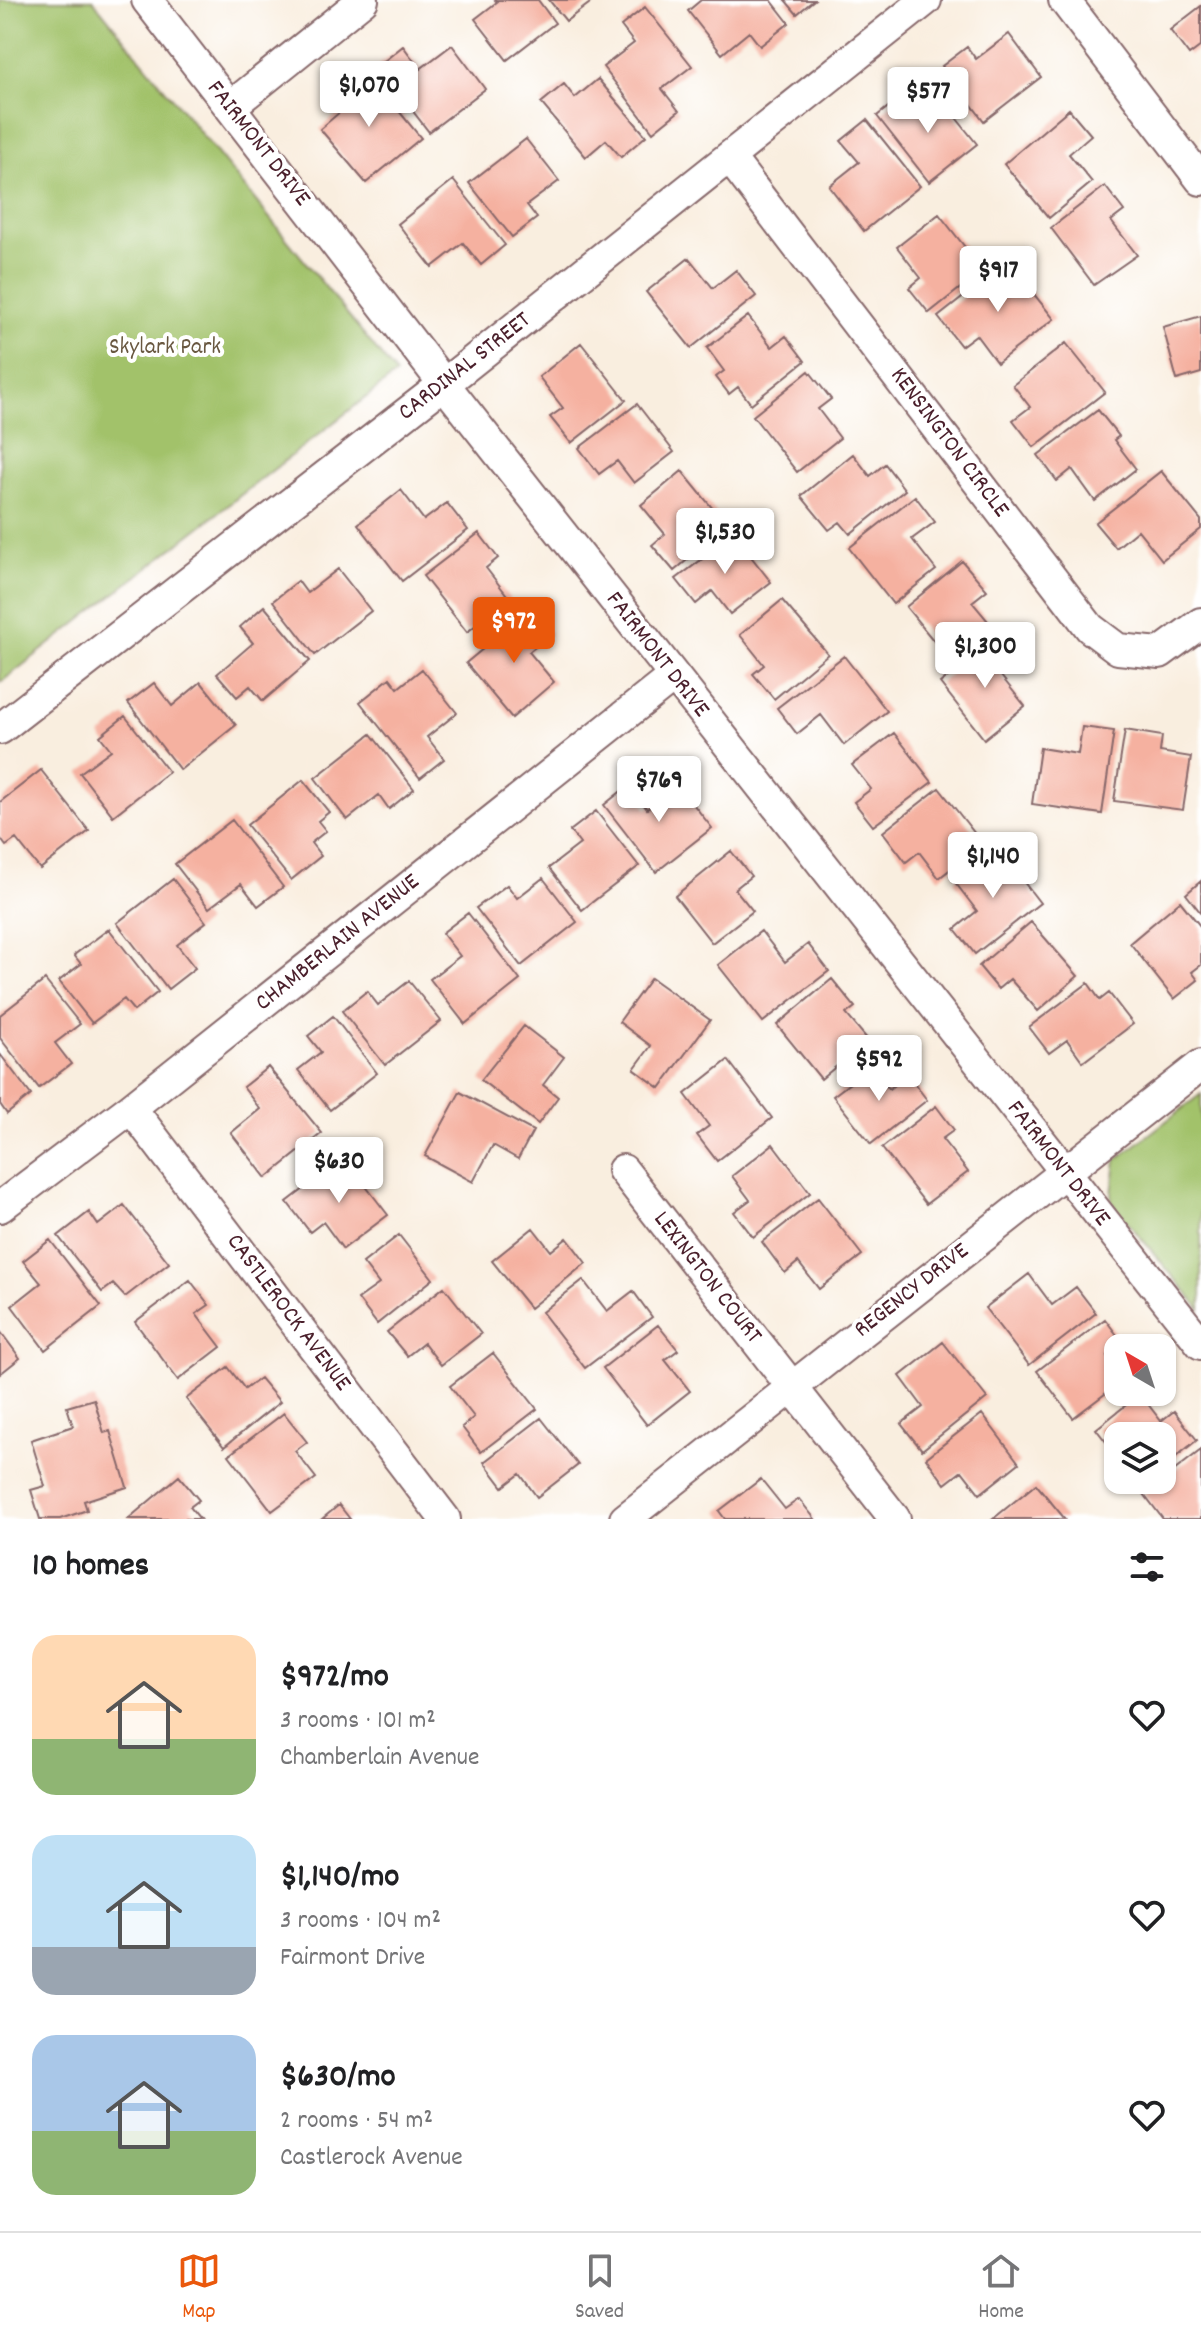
<!DOCTYPE html>
<meta charset="utf-8">
<style>
:root{--surface:#fff;--page:#f6f6f6;--text:#202124;--muted:#757577;--line:#e0e0e0;--accent:#ea580c}
body{margin:0;font-family:Dekko,sans-serif;background:var(--page);color:var(--text);height:100vh;display:flex;flex-direction:column;font-size:30px;white-space:nowrap}
*{box-sizing:border-box;margin:0}
p{font-size:26px;color:var(--muted)}
.icon{flex:none;width:44px;height:44px;fill:none;stroke:currentColor;stroke-width:2;stroke-linecap:round;stroke-linejoin:round}
.map{position:relative;height:1519px;overflow:hidden}
.panel{display:flex;flex-direction:column;background:var(--surface);flex:1}
.panel>*{flex:none}
.needle{width:52px;rotate:321deg}
.controls{position:absolute;left:1104px;top:1334px;display:grid;gap:16px}
.controls a{display:grid;place-items:center;width:72px;height:72px;border-radius:16px;background:var(--surface);box-shadow:0 2px 6px #0004;font-size:40px}
.price{position:absolute;translate:-50% -68px;padding:0 18px;border-radius:8px;background:#fff;color:#222;font-size:26px;line-height:52px;filter:drop-shadow(0 2px 4px #0008)}
.price::after{content:'';position:absolute;left:50%;top:48px;width:24px;height:18px;margin-left:-12px;background:inherit;clip-path:polygon(0 0,100% 0,50% 100%)}
.price.selected{background:var(--accent);color:#fff}
ul{padding:0;list-style:none}
li{display:flex;align-items:center;gap:24px;height:200px;padding:0 32px}
li span{display:grid;place-items:center;flex:none;width:224px;height:160px;border-radius:24px;color:#555}
li>.icon{margin-inline-start:auto}
span .icon{width:96px;height:96px;fill:#fffc;stroke-width:1}
li b{font-size:34px}
h2{display:flex;justify-content:space-between;align-items:center;height:96px;padding:0 32px;font-size:34px}
.tab-bar{display:flex;justify-content:space-around;align-items:center;height:112px;border-top:2px solid var(--line);background:var(--surface);font-size:22px;color:var(--muted)}
.tab-bar a{display:grid;justify-items:center;gap:4px}
.tab-bar .selected{color:var(--accent)}
.map>svg:first-child{display:block}
</style>
<div class="map">
<svg width="1201" height="1519" viewBox="0 0 1201 1519">
<rect width="100%" height="100%" fill="#fff"/>
<filter id="ink" filterUnits="userSpaceOnUse"><feTurbulence type="fractalNoise" baseFrequency=".0125" numOctaves="2"/><feDisplacementMap in="SourceGraphic" scale="16" xChannelSelector="R" yChannelSelector="G"/><feConvolveMatrix kernelMatrix="1 2 1 2 8 2 1 2 1" color-interpolation-filters="sRGB"/></filter>
<filter id="wash" filterUnits="userSpaceOnUse"><feTurbulence type="fractalNoise" baseFrequency=".006" numOctaves="4" result="noise"/><feDisplacementMap in="SourceGraphic" scale="32" xChannelSelector="R" yChannelSelector="G"/><feGaussianBlur stdDeviation="1.8" result="paint"/><feColorMatrix in="noise" values="0 0 0 0 0 0 0 0 0 0 0 0 0 0 0 0 0 1.4 0 .05"/><feComposite in="paint" operator="in"/></filter>
<g filter="url(#wash)">
<rect width="100%" height="100%" fill="#f9eedf"/>
<path fill="#a2c26b" stroke="#76704b" stroke-width="2" d="M0,0H93L396,374L0,683Z
M1201,1094V1310L1111,1202L1116,1160Z"/>
<g id="blocks">
<path fill="#f5b1a0" d="M495,0H538L555,23L507,60L475,19L497,2Z
M549,0H594L566,21Z
M701,0H771L789,23L760,46L749,32L722,54L688,11Z
M785,0H814L797,14Z
M1201,6V46L1189,55L1170,30Z
M645,7L692,66L662,89L679,111L653,132L603,67L634,43L621,26Z
M1009,34L1041,77L984,121L942,66L967,47L976,59Z
M452,45L485,89L429,132L378,66L403,46L420,69Z
M367,72L421,138L366,183L320,129L347,106L338,96Z
M598,79L646,136L621,157L606,140L586,157L541,103L564,84L575,98Z
M937,94L977,144L929,182L877,116L902,96L915,112Z
M1069,109L1091,135L1069,154L1092,182L1049,218L1004,164Z
M867,120L920,186L864,231L829,186L859,162L841,141Z
M526,139L559,181L527,205L537,218L512,237L469,183Z
M453,180L505,245L481,265L463,243L432,267L398,224Z
M1105,186L1124,211L1111,221L1137,255L1094,285L1051,228Z
M939,214L983,270L929,313L909,288L921,278L897,247Z
M689,258L713,288L736,270L756,296L691,348L646,292Z
M1008,262L1054,319L997,363L976,335L961,346L938,317Z
M748,316L772,347L786,336L805,361L751,404L738,387L729,394L716,377L724,371L707,348Z
M1201,316V373L1177,380L1163,327Z
M581,343L626,400L571,443L550,417L563,408L539,377Z
M1066,343L1105,392L1034,447L1013,420L1030,407L1013,385Z
M809,371L831,399L818,409L840,438L797,472L753,416Z
M637,404L674,452L634,483L617,461L599,474L579,448Z
M1098,410L1119,436L1114,440L1136,469L1095,501L1072,469L1057,481L1038,455Z
M853,454L870,476L885,464L905,490L850,534L840,522L829,530L801,496Z
M682,471L727,526L674,571L652,545L665,534L641,505Z
M1161,471L1201,520V529L1162,560L1138,530L1116,548L1095,523Z
M401,490L424,520L447,503L468,530L402,581L358,524Z
M915,496L935,522L912,539L936,570L893,604L849,548Z
M479,533L498,558L486,568L510,599L467,632L423,576Z
M734,535L771,582L730,614L712,591L696,604L676,579Z
M962,561L987,590L972,602L993,627L951,662L906,607Z
M338,569L371,611L315,655L273,601L298,581L307,593Z
M782,600L828,654L774,699L753,674L764,665L740,635Z
M264,606L310,661L263,701L250,686L237,697L217,674L253,643L240,627Z
M531,609L551,634L529,652L554,682L512,718L466,663Z
M995,640L1015,665L1001,676L1025,706L984,739L940,683Z
M844,656L887,711L844,745L821,715L797,734L777,708Z
M422,669L457,713L427,737L444,759L420,778L360,702L390,678L398,688Z
M201,682L236,725L180,770L128,703L154,683L172,706Z
M125,716L169,772L113,816L80,773L111,750L100,736Z
M1082,727L1114,731L1102,814L1032,804L1040,748L1078,754Z
M1125,730L1162,736L1160,752L1191,757L1183,810L1114,801Z
M894,733L932,782L873,826L854,802L871,789L852,765Z
M371,734L414,789L389,809L379,795L347,820L315,778Z
M41,770L89,831L40,869L16,839L6,846L0,838V802Z
M303,780L329,812L318,821L326,831L311,843L321,856L291,880L247,825Z
M629,785L647,809L678,785L712,828L656,872L604,805Z
M939,788L983,844L939,878L919,852L906,862L883,832Z
M596,811L639,866L582,910L549,868L580,844L570,831Z
M232,820L283,887L258,906L241,884L209,908L175,864Z
M997,847L1040,903L975,954L955,929L977,911L954,881Z
M731,851L751,876L735,889L753,911L712,943L675,896Z
M543,878L577,922L521,966L476,908L507,885L517,898Z
M173,879L206,922L177,945L195,968L168,989L117,923Z
M1201,881V913L1186,894Z
M1180,901L1201,927V965L1192,972L1198,980L1174,999L1130,943Z
M468,913L520,980L465,1024L430,979L460,956L442,933Z
M1031,922L1078,976L1038,1011L1010,979L998,989L979,966Z
M109,929L158,992L134,1011L124,999L92,1023L59,981L81,964L74,955Z
M761,931L785,962L808,944L829,971L763,1022L718,965Z
M651,978L710,1020L660,1088L634,1069L651,1046L619,1022Z
M832,979L855,1007L846,1014L868,1040L821,1079L777,1025Z
M45,980L80,1024L55,1043L71,1064L39,1088L0,1038V1015Z
M409,981L441,1021L385,1065L342,1011L367,991L378,1005Z
M1088,983L1100,1000L1109,993L1133,1024L1083,1062L1067,1040L1049,1053L1029,1027Z
M333,1016L377,1073L330,1110L298,1070L321,1052L308,1036Z
M524,1026L564,1057L543,1085L558,1097L538,1124L481,1080Z
M0,1054L31,1095L7,1114L0,1104Z
M728,1060L772,1118L717,1161L697,1135L709,1126L685,1094Z
M268,1067L322,1133L266,1178L231,1133L260,1109L243,1087Z
M871,1067L889,1089L908,1075L927,1100L871,1144L833,1096Z
M460,1092L533,1131L518,1159L493,1145L473,1182L425,1156Z
M936,1106L954,1130L942,1139L968,1172L926,1204L882,1148Z
M773,1144L810,1193L753,1237L734,1212L750,1200L732,1176Z
M344,1158L388,1215L343,1249L323,1222L310,1232L287,1202Z
M818,1198L862,1255L819,1289L798,1262L785,1273L762,1242Z
M124,1205L169,1263L125,1297L113,1284L102,1292L58,1236L89,1212L98,1225Z
M533,1228L551,1251L567,1238L586,1263L530,1308L492,1261Z
M399,1235L433,1279L377,1324L358,1299L379,1284L363,1263Z
M50,1240L101,1306L45,1350L12,1306L41,1283L23,1261Z
M1029,1274L1052,1305L1076,1287L1096,1313L1029,1365L985,1308Z
M190,1280L209,1305L196,1314L221,1347L178,1380L135,1322Z
M583,1280L607,1311L633,1291L652,1317L585,1368L542,1312Z
M444,1287L481,1334L441,1365L424,1343L407,1356L387,1332Z
M1105,1319L1123,1343L1107,1356L1118,1370V1384L1073,1418L1037,1371Z
M658,1325L678,1350L665,1360L690,1391L647,1425L603,1368Z
M0,1331L20,1358L0,1374Z
M943,1342L987,1398L922,1450L901,1424L923,1407L900,1376Z
M493,1353L537,1409L481,1452L462,1427L474,1417L450,1386Z
M228,1367L245,1389L260,1378L280,1402L224,1447L186,1399Z
M1140,1394L1161,1421L1174,1411L1197,1440L1162,1468V1436H1118V1457L1096,1429Z
M94,1399L104,1433L110,1431L127,1487L84,1501L87,1510L60,1519H40L31,1490L45,1486L31,1440L73,1426L67,1407Z
M284,1413L307,1442L295,1451L316,1478L272,1511L229,1455Z
M982,1414L1019,1463L980,1494L962,1471L945,1484L926,1458Z
M541,1418L578,1465L537,1497L520,1474L503,1487L484,1462Z
M1201,1450V1519H1163L1144,1494Z
M179,1476L199,1500L190,1507L200,1519H128Z
M761,1479L785,1509L799,1499L815,1519H725L719,1511Z
M1036,1484L1065,1519H993Z
M339,1505L350,1519H322Z"/>
</g>
</g>
<g filter="url(#ink)">
<use href="#blocks" fill-opacity="0" stroke="#87676a" stroke-width="2"/>
<g fill="none" stroke-linecap="round" stroke-linejoin="round">
<defs>
<path id="minor" d="M147,0L444,384L1201,1344
M1064,0L1201,180
M230,107L363,0
M729,157L1090,628L1118,649L1160,653L1201,623
M0,729L444,384L926,0
M131,1108L445,1519
M623,1170L895,1519
M0,1207L131,1108L674,676
M625,1519L1201,1065"/>
</defs>
<use href="#minor" stroke="#87676a" stroke-width="34"/>
<use href="#minor" stroke="#fff" stroke-width="30"/>
</g>
</g>
<g text-anchor="middle" dominant-baseline="central" stroke-width="8" stroke-linejoin="round" paint-order="stroke">
<g font-size="24" fill="#4a1f2b" stroke="#fff">
<text transform="translate(258 144) rotate(52)">FAIRMONT DRIVE</text>
<text transform="translate(465 367) rotate(-38)">CARDINAL STREET</text>
<text transform="translate(949 443) rotate(53)">KENSINGTON CIRCLE</text>
<text transform="translate(657 655) rotate(52)">FAIRMONT DRIVE</text>
<text transform="translate(338 943) rotate(-39)">CHAMBERLAIN AVENUE</text>
<text transform="translate(1058 1164) rotate(52)">FAIRMONT DRIVE</text>
<text transform="translate(707 1278) rotate(52)">LEXINGTON COURT</text>
<text transform="translate(912 1291) rotate(-38)">REGENCY DRIVE</text>
<text transform="translate(288 1313) rotate(53)">CASTLEROCK AVENUE</text>
</g>
<g font-size="24" fill="#695841" stroke="#fff">
<text x="165" y="348">Skylark Park</text>
</g>
</g>
</svg>
<div class="controls">
<a><svg class="needle" viewBox="-14 -14 28 28"><path d="M0-13l5 13h-10z" fill="#e53935"/><path d="M0 13l5-13h-10z" fill="#757577"/></svg></a>
<a><svg class="icon" aria-label="layers" viewBox="0 0 24 24"><path d="M12 4l9 5-9 5-9-5zM3 14l9 5 9-5"/></svg></a>
</div>
<b class="price" style="left:369px;top:129px">$1,070</b>
<b class="price" style="left:928px;top:135px">$577</b>
<b class="price" style="left:998px;top:314px">$917</b>
<b class="price" style="left:725px;top:576px">$1,530</b>
<b class="price selected" style="left:514px;top:665px">$972</b>
<b class="price" style="left:985px;top:690px">$1,300</b>
<b class="price" style="left:659px;top:824px">$769</b>
<b class="price" style="left:993px;top:900px">$1,140</b>
<b class="price" style="left:879px;top:1103px">$592</b>
<b class="price" style="left:339px;top:1205px">$630</b>
</div>
<section class="panel">
<h2>10 homes<svg class="icon" aria-label="filters" viewBox="0 0 24 24"><path d="M4 7h16M4 17h16"/><circle cx="9" cy="7" r="2"/><circle cx="15" cy="17" r="2"/></svg></h2>
<ul>
<li><span style="background:linear-gradient(#ffd9b3 65%,#8fb573 0)"><svg class="icon" aria-label="home" viewBox="0 0 24 24"><path d="M3 11l9-7 9 7M6 9v11h12V9"/></svg></span><div><b>$972/mo</b><p>3 rooms · 101 m²</p><p>Chamberlain Avenue</p></div><svg class="icon" aria-label="heart" viewBox="0 0 24 24"><path d="M12 20l-8-8c-3-5 5-10 8-4 3-6 11-1 8 4z"/></svg></li>
<li><span style="background:linear-gradient(#bfe0f5 70%,#9aa5b1 0)"><svg class="icon" aria-label="home" viewBox="0 0 24 24"><path d="M3 11l9-7 9 7M6 9v11h12V9"/></svg></span><div><b>$1,140/mo</b><p>3 rooms · 104 m²</p><p>Fairmont Drive</p></div><svg class="icon" aria-label="heart" viewBox="0 0 24 24"><path d="M12 20l-8-8c-3-5 5-10 8-4 3-6 11-1 8 4z"/></svg></li>
<li><span style="background:linear-gradient(#a9c7e8 60%,#8fb573 0)"><svg class="icon" aria-label="home" viewBox="0 0 24 24"><path d="M3 11l9-7 9 7M6 9v11h12V9"/></svg></span><div><b>$630/mo</b><p>2 rooms · 54 m²</p><p>Castlerock Avenue</p></div><svg class="icon" aria-label="heart" viewBox="0 0 24 24"><path d="M12 20l-8-8c-3-5 5-10 8-4 3-6 11-1 8 4z"/></svg></li>
</ul>
</section>
<nav class="tab-bar">
<a class="selected"><svg class="icon" aria-label="map" viewBox="0 0 24 24"><path d="M3 6l6-2 6 2 6-2v14l-6 2-6-2-6 2zM9 4v14M15 6v14"/></svg>Map</a>
<a><svg class="icon" aria-label="saved" viewBox="0 0 24 24"><path d="M7 4h10v16l-5-4-5 4z"/></svg>Saved</a>
<a><svg class="icon" aria-label="home" viewBox="0 0 24 24"><path d="M3 11l9-7 9 7M6 9v11h12V9"/></svg>Home</a>
</nav>
